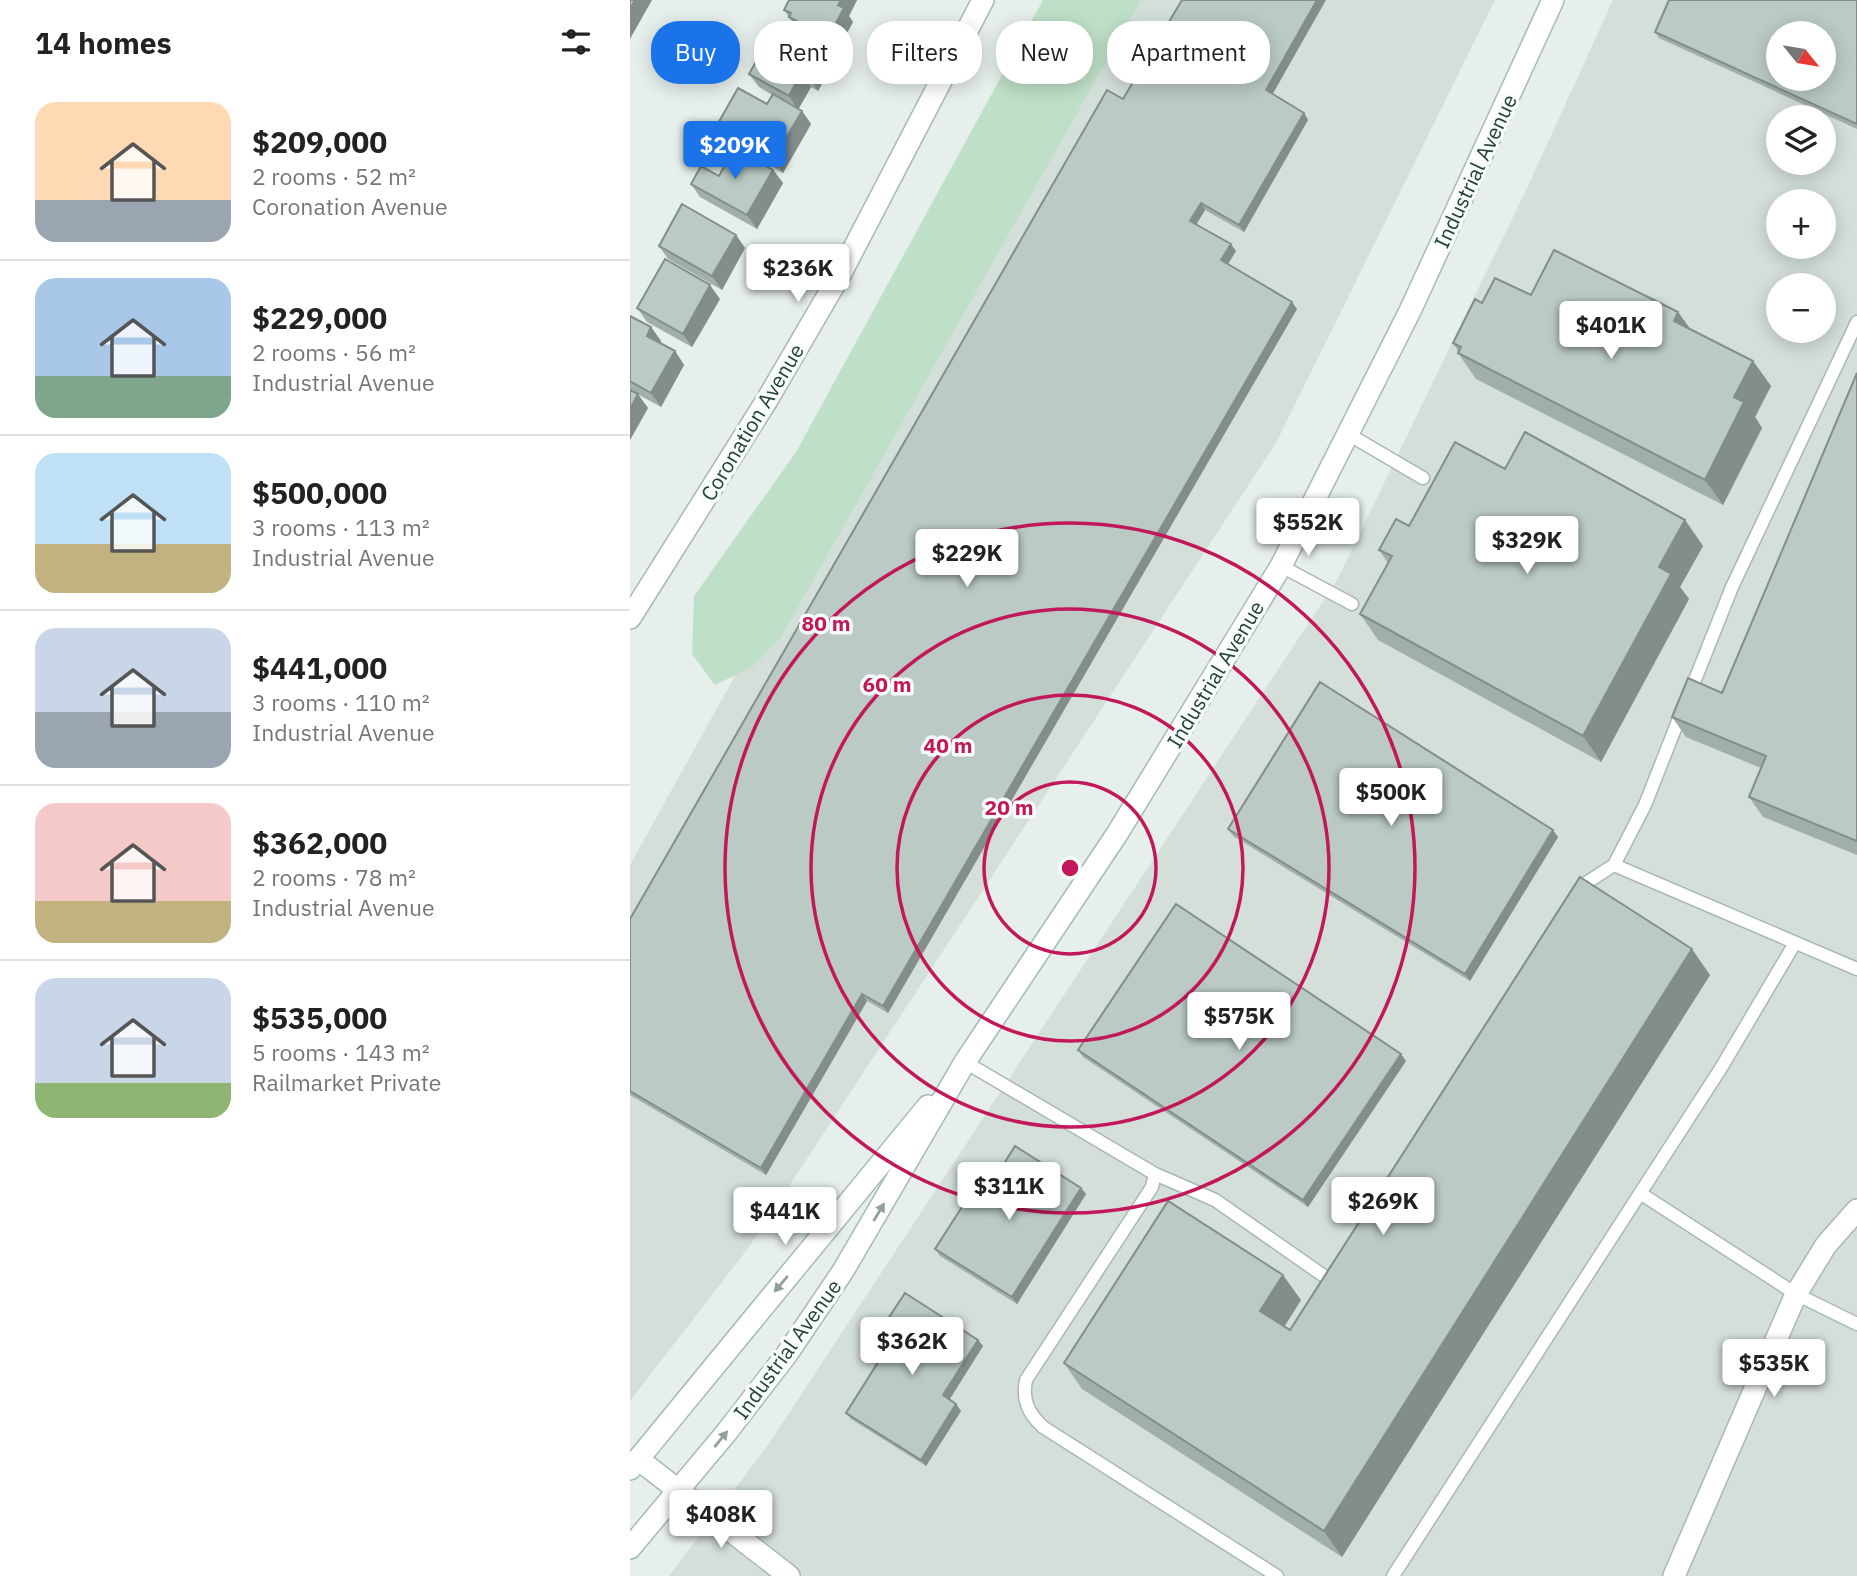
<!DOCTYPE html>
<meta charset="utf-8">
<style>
:root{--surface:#fff;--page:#f6f6f6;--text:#222;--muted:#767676;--line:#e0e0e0;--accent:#1a73e8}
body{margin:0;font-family:"IBM Plex Sans",sans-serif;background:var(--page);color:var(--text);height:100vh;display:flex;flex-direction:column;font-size:26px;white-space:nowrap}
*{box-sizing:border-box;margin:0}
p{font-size:23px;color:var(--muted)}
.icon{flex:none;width:38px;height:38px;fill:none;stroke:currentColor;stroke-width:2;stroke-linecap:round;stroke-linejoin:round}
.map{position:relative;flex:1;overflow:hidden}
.details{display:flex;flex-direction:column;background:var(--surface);width:630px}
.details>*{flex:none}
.top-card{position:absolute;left:21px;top:21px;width:665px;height:63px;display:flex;gap:14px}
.needle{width:46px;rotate:120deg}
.fabs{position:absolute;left:1136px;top:21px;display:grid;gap:14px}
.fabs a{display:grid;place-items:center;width:70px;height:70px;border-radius:50%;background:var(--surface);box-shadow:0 4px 18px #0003;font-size:35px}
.price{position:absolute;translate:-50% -60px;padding:0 16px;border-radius:7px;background:#fff;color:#222;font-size:23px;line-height:46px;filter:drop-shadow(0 2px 4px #0008)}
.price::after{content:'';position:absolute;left:50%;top:42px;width:21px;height:16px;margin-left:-10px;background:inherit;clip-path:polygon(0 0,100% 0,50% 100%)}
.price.selected{background:var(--accent);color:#fff}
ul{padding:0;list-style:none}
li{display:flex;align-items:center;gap:21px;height:175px;padding:0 35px}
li+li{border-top:2px solid var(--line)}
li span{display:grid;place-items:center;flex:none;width:196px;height:140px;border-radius:21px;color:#555}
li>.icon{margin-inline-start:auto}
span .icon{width:84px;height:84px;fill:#fffc;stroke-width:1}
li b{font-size:30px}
h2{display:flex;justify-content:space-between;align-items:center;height:84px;padding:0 35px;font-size:30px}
.chip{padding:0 24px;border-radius:28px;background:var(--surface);box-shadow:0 4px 18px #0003;font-size:24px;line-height:63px}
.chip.selected{background:var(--accent);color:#fff}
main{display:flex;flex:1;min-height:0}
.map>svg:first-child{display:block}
</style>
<main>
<section class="details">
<h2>14 homes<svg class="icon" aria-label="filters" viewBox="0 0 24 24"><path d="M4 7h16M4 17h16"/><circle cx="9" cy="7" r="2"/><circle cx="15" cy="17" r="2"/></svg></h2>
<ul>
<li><span style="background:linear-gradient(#ffd9b3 70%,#9aa5b1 0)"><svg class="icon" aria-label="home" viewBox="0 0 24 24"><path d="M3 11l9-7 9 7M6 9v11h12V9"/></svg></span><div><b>$209,000</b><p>2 rooms · 52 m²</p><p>Coronation Avenue</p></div></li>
<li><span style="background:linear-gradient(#a9c7e8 70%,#7fa58c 0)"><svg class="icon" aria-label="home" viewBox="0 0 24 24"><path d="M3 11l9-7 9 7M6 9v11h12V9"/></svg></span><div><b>$229,000</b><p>2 rooms · 56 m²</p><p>Industrial Avenue</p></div></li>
<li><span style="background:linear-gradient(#bfe0f5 65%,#c2b280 0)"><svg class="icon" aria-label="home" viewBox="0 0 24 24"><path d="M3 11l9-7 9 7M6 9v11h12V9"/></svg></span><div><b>$500,000</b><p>3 rooms · 113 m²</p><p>Industrial Avenue</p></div></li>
<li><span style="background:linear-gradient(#c9d6e8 60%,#9aa5b1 0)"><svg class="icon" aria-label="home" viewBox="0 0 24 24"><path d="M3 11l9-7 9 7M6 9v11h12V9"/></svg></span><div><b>$441,000</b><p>3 rooms · 110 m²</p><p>Industrial Avenue</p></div></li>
<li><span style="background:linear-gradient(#f6c9c9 70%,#c2b280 0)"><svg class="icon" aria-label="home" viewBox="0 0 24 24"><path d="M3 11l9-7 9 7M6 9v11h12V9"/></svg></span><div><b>$362,000</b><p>2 rooms · 78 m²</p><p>Industrial Avenue</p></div></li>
<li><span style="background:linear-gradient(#c9d6e8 75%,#8fb573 0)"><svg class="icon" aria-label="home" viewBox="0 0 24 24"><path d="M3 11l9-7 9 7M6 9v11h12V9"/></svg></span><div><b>$535,000</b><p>5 rooms · 143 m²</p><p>Railmarket Private</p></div></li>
</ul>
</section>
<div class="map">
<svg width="1227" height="1576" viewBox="0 0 1227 1576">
<rect width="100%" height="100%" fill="#e6efeb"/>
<path fill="#d4dfda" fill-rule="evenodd" d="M485,0H865L646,443L119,1247L0,1401V865L246,421Z
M983,0H1227V1576H39L138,1445L707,580L898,186ZM1148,33H1194V79H1148ZM1148,117H1194V163H1148ZM1148,201H1194V247H1148ZM1148,285H1194V331H1148Z"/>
<path fill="#bfe0c8" d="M413,0H511L150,639L122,667L85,685L62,654L64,596L166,452Z"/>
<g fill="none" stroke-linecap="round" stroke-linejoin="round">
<defs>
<path id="service" d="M718,434L793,478
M651,566L722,604
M1059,695L1102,587L1227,322
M984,865L1227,969
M950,893L956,883L984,865L1015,805L1052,711
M335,1062L525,1174L522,1187L396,1380C392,1400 398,1413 413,1427L647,1576
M525,1174L585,1200L704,1283L705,1281
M1010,1193L1166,1294L1227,1324
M763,1576L1091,1068L1165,943"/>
<path id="minor" d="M1044,1576L1166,1294L1196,1245L1227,1210"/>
<path id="tertiary" d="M0,618L137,400L211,273L353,0
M8,1459L159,1576"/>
<path id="secondary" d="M0,1469L298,1106
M0,1548L96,1433L157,1354L213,1271L335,1062L487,834L651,566L780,311L923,0"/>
</defs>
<use href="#service" stroke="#a8b8b2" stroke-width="15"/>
<use href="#minor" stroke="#a8b8b2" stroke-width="24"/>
<use href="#tertiary" stroke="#a8b8b2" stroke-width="24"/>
<use href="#secondary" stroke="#a4bbb3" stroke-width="24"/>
<use href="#service" stroke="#fff" stroke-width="12"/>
<use href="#minor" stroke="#fff" stroke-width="21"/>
<use href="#tertiary" stroke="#fff" stroke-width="21"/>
<use href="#secondary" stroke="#fff" stroke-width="21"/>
</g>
<path fill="#a1aea9" d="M159,0H227L219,16L223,22L207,51L168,30L154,10Z
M1227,0V129L1029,38L1025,32Z
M202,66L188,91L181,87L168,109L172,111L181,124L153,173L95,140L86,127L137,104L142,95L129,87L119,74Z
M643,94L674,113L678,120L614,232L575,210L566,225L606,251L598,264L667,309L258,1013L237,1001L136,1175L0,1095V919L493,99Z
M143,170L153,183L127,229L70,197L61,184L89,176Z
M106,235L115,248L92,290L38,259L29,246Z
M901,295L1048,312L1061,330L1123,361L1141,386L1125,417L1132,428L1093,505L846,379L828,353V351L823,343L852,303Z
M90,299L62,347L17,322L7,308Z
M0,316L21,327L31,341L30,343L45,351L54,365L31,407L0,390L18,408L0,440Z
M1227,373V855L1133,817L1119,797L1131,768L1056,737L1042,717L1092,693Z
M875,469L1055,520L1073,546L1050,587L1059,599L971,762L748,640L730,614L758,563L749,550L779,526Z
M598,829L928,837L840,981L603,836Z
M1080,975L712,1557L452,1389L434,1363L671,1300L655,1326L660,1330Z
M448,1050L776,1061L678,1207L453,1057Z
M451,1188L456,1194L387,1304L310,1256L305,1249L352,1199Z
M348,1340L353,1346L319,1399L326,1404L331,1411L296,1466L221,1419L216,1413L250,1359L244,1355L239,1348Z"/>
<path fill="#838d89" d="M5,0H22L0,39V9Z
M211,0H227L219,16L223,22L207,51L198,38Z
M687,0H696L641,97L636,90Z
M193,53L202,66L188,91L179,77Z
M171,73L181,87L168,110L159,96Z
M172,111L181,124L153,173L143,160Z
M674,113L678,120L614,232L609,225Z
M143,170L153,183L127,229L117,215Z
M571,203L575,210L564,228L560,221Z
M106,235L115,248L92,290L82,276Z
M601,244L606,251L596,267L591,260Z
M80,285L90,299L62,347L53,334Z
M662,302L667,309L258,1013L253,1006Z
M1048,312L1066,337L1044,321Z
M21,327L31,341L26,349L17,336Z
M45,351L54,365L31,407L21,393Z
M1123,361L1141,386L1125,417L1132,428L1093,505L1075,480L1104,397Z
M8,394L18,408L0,440V409Z
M1055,520L1073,546L1050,587L1059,599L971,762L953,736L1029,567Z
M923,830L928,837L840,981L835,974Z
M1062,949L1080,975L712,1557L694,1531Z
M232,994L237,1001L136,1175L131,1168Z
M771,1054L776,1061L678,1207L673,1200Z
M451,1188L456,1194L387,1304L382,1297Z
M653,1275L671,1300L648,1336L630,1311Z
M348,1340L353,1346L318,1402L313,1395Z
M326,1404L331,1411L296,1466L291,1460Z"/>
<path fill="#bbcac4" stroke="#838d89" stroke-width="2" fill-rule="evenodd" d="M0,0H5L0,9Z
M159,0H211L208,5L214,8L198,38L159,17L161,13L154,10Z
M552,0H687L636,90L674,113L609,225L571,203L560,221L601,244L591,260L662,302L253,1006L232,994L131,1168L0,1091V919L477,90L493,99Z
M1039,0H1227V124L1025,32ZM1148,33H1194V79H1148Z
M146,26L193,53L179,77L171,73L159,96L119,74Z
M108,88L137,104L143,94L172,111L143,160L86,127Z
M104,148L143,170L117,215L61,184L71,166L89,176Z
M52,204L106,235L82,276L29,246Z
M924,250L1048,312L1044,321L1123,361L1104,397L1114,402L1075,480L828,353L831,347L823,343L845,299L852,303L865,278L901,295Z
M35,259L80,285L53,334L7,308Z
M0,316L21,327L17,336L45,351L21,393L0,381Z
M1227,373V841L1119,797L1136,756L1042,717L1058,678L1092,693Z
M0,390L8,394L0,409Z
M895,432L1055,520L1029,567L1041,574L953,736L730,614L762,556L749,550L766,519L779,526L825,442L875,469Z
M690,682L923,830L835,974L598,829Z
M950,877L1062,949L694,1531L434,1363L538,1201L653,1275L630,1311L660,1330Z
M546,904L771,1054L673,1200L448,1050Z
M385,1146L451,1188L382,1297L305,1249L341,1193L352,1199Z
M275,1293L348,1340L313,1395L326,1404L291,1460L216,1413L252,1356L239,1348Z"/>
<defs><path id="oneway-solid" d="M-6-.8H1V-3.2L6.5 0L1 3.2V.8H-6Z" transform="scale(1.75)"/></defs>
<g fill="#92a09c">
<use href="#oneway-solid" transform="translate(249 1212) rotate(-59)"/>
<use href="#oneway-solid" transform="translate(151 1284) rotate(130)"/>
<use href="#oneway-solid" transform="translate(91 1439) rotate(-51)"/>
</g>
<g fill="none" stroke="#c2185b" stroke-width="3.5">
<circle cx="440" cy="868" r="86"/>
<circle cx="440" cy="868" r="173"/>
<circle cx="440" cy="868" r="259"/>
<circle cx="440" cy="868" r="345"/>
</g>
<g text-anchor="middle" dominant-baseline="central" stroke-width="7" stroke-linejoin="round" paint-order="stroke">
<g font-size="21" fill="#24423a" stroke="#f7fbf9">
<text transform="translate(845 171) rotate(-65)">Industrial Avenue</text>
<text transform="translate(122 422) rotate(-59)">Coronation Avenue</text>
<text transform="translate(585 674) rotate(-59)">Industrial Avenue</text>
<text transform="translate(157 1349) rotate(-54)">Industrial Avenue</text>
</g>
</g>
<circle cx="440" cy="868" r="10" fill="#c2185b" stroke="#f7fbf9" stroke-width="3.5"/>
<g font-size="21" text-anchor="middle" font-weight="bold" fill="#c2185b" stroke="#f7fbf9" stroke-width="7" stroke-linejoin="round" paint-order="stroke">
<text x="196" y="631">80 m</text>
<text x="257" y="692">60 m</text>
<text x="318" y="753">40 m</text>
<text x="379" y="815">20 m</text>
</g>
</svg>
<div class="fabs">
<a><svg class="needle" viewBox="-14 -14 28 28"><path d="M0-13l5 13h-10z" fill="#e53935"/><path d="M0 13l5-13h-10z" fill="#767676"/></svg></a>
<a><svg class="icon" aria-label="layers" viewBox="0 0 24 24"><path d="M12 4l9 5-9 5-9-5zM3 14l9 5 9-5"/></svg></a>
<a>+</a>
<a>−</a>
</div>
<b class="price selected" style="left:105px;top:181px">$209K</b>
<b class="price" style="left:168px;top:304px">$236K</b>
<b class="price" style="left:981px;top:361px">$401K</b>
<b class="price" style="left:678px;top:558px">$552K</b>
<b class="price" style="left:897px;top:576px">$329K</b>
<b class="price" style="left:337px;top:589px">$229K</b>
<b class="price" style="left:761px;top:828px">$500K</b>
<b class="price" style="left:609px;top:1052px">$575K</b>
<b class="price" style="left:379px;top:1222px">$311K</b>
<b class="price" style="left:753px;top:1237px">$269K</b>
<b class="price" style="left:155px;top:1247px">$441K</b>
<b class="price" style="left:282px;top:1377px">$362K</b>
<b class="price" style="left:1144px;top:1399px">$535K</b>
<b class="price" style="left:91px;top:1550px">$408K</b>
<div class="top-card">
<a class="chip selected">Buy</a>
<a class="chip">Rent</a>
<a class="chip">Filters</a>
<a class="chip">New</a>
<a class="chip">Apartment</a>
</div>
</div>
</main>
